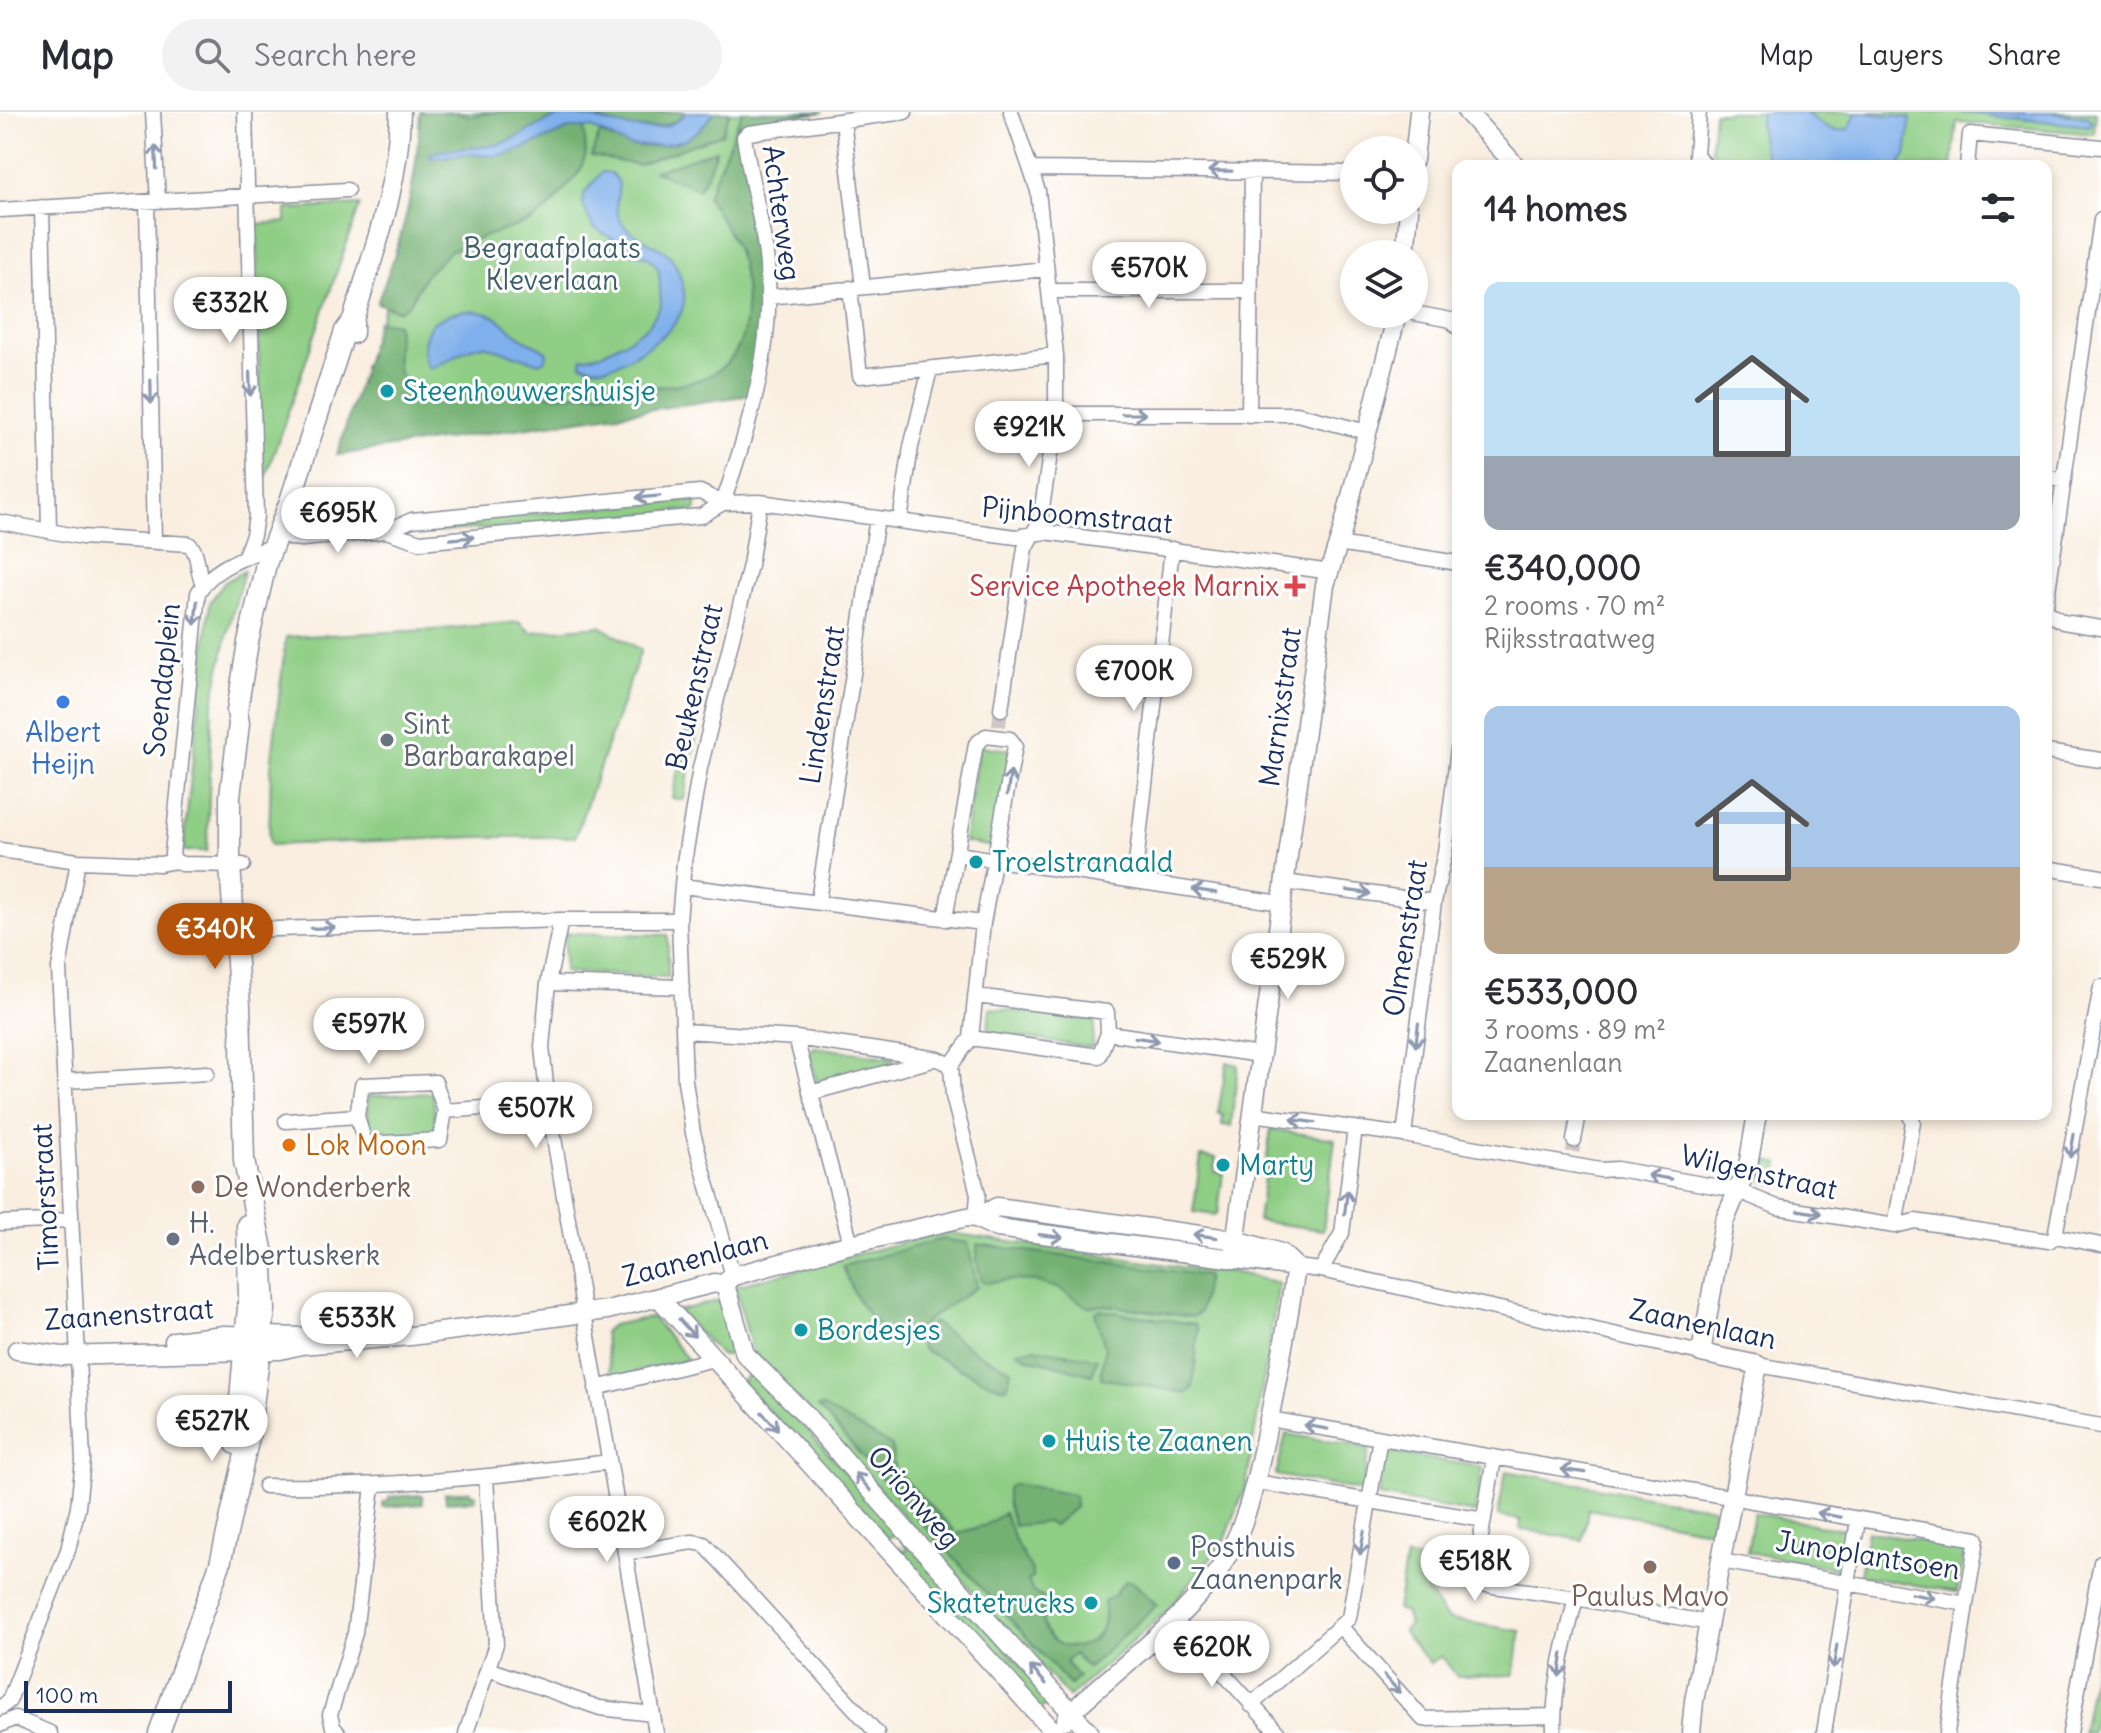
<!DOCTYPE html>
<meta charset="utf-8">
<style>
:root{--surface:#fff;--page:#f2f2f3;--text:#2b2b33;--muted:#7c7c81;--line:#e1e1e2;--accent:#b45309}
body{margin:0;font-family:Delius,sans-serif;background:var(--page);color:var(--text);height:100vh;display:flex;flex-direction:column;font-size:30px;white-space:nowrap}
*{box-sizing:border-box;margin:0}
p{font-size:26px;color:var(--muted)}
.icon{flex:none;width:44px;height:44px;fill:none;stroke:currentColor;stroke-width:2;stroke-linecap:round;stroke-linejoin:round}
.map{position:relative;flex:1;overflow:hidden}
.panel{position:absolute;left:1452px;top:48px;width:600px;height:960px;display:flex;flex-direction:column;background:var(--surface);border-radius:16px;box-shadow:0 4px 12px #0003}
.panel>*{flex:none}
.controls{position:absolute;left:1340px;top:24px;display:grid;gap:16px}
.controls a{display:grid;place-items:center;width:88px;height:88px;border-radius:50%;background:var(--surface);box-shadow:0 4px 12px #0003;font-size:40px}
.scale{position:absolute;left:24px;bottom:20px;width:208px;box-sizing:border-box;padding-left:8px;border:4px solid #1b2f5e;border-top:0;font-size:22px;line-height:28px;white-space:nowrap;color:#1b2f5e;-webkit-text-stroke:6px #fff;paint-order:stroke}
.price{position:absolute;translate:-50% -68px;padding:0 18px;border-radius:28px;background:#fff;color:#222;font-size:26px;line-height:52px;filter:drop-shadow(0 2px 4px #0008)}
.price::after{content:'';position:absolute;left:50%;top:48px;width:24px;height:18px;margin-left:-12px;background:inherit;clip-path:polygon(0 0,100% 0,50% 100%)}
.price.active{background:var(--accent);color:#fff}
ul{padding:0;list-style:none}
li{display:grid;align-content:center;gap:16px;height:424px;padding:0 32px}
li span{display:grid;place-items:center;height:248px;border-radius:16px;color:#555}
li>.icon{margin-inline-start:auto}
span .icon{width:144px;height:144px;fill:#fffc;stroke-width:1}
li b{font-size:34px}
h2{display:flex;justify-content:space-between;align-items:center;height:96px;padding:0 32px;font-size:34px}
header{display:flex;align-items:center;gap:48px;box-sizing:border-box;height:112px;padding:0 40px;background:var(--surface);border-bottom:2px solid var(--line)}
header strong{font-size:38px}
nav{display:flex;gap:44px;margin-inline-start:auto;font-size:28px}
.search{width:560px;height:72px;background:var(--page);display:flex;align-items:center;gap:20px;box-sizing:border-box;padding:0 28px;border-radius:44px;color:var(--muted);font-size:30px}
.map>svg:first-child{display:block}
</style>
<header>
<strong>Map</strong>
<div class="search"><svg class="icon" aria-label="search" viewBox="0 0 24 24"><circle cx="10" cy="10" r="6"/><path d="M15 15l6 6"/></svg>Search here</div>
<nav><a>Map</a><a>Layers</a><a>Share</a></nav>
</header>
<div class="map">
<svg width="2101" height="1621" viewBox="0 0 2101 1621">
<rect width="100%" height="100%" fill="#fff"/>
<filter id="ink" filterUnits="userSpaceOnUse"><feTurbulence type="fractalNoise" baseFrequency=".0125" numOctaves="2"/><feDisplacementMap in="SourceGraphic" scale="16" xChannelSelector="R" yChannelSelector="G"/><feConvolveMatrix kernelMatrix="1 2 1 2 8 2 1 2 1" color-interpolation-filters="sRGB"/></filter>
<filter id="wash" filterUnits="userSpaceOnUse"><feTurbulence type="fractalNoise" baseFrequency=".006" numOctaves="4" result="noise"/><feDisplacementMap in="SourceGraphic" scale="32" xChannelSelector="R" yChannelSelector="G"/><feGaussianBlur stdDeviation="1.8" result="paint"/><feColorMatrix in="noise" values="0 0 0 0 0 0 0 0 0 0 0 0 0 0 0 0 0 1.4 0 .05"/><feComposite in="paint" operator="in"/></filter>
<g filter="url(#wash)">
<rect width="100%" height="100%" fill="#f9eedf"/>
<path fill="#8fce85" stroke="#557e72" stroke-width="2" d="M420,0H821L737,13L755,196L741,276L342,326C374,227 420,105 420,0Z
M1714,0H1761L1759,15L1771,54H1725L1711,38Z
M1805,0H1957L2090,14L2092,9L2088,5L2044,0H2096L2094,22L1957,10L1952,54H1898L1906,43L1910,6L1856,1L1850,16C1835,23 1816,12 1805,0Z
M360,93L261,378L257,112L286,110V97Z
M696,387V398L427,421L422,415L423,412Z
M244,459L227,522L212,596L207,739H183L210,490L225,470Z
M519,510L531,520L600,514L641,538L575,725H477L271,733L269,729L271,655L286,525L432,518Z
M686,617L698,619L691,651L680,649Z
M979,634L1011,638L994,735L964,730Z
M679,653L690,655L684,688L672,686Z
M565,821L668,823V865L564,860Z
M990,896L1095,908L1092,936L988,920Z
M814,935L893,946L894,954L818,975L809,941Z
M1227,950L1238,953L1231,1014L1222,1013L1223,1003L1218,1001Z
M433,981L436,1021L369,1026L368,984Z
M1271,1017L1335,1027L1323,1118L1258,1109Z
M1201,1044L1216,1046L1214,1060L1223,1061L1218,1100L1215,1103L1193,1100Z
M1767,1049L1779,1051L1777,1072L1763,1070Z
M1003,1102L1208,1131V1138L1003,1110Z
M943,1120L1201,1158L1233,1160L1279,1171L1246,1374L1225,1428L1168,1498L1069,1585L752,1238L735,1174Z
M725,1187L736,1234L728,1243L722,1244L677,1199Z
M652,1205L688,1248L611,1266L604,1220L612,1213Z
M753,1259L895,1414L896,1419L893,1424L886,1426L741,1269Z
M1286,1322L1369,1336L1362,1379L1276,1363Z
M1387,1340L1483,1355L1475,1401L1379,1384Z
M1506,1359L1714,1396L1709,1418L1588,1397L1583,1428L1520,1417L1521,1408L1498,1404Z
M1754,1401L1844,1418L1838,1457L1747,1440Z
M1867,1419L1965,1437L1957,1480L1860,1463Z
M907,1430L1052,1587L1040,1598L898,1438L899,1435L904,1440L907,1437L903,1431Z
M1406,1445L1431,1451L1428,1480L1447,1507L1521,1519L1514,1563L1457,1564L1441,1544L1430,1552L1403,1520L1409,1513L1405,1500L1397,1497Z
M2101,1516V1571L2091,1621H2082Z"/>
<path fill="#73b172" stroke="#477068" stroke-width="2" d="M420,0H455L470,4L497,0H581L582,5C553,0 527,25 499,32C477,38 455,34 430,42L431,46L465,42L497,44L515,40L571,16H584L586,42L580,59L550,95L532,109L480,126L450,139L424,165L410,191L399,199L377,191C404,124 417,73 420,0Z
M602,0H687C666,23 626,17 599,9Z
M715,0H730L722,22L638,53L591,44L600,21C642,44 685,38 715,0Z
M742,0H823L739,13L763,153V202L749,283L337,343L378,209L397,212C401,234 388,259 410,275C436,295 476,272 505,275C522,277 537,282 554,283C576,284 598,279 621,277C680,273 744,276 746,198C747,148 733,125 707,85Z
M716,38L706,65L698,77L655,59Z
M942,1127L968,1131L977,1175L930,1206L917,1219L899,1228C867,1209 855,1188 843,1154Z
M977,1132L1207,1164L1200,1200L1192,1205L1106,1193L1088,1195L1060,1177L1035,1169L1007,1168L987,1171L982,1169L977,1150Z
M1099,1198L1195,1212L1198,1218L1193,1277L1186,1281L1101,1266L1105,1235L1095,1201Z
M933,1210L980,1243L1011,1257L1008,1274L1006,1276L989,1271L923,1238L920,1234L922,1222Z
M1035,1236L1097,1247L1092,1263L1025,1245L1017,1239Z
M822,1294L892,1334L894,1357L954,1418L940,1431L818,1295Z
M1013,1372L1074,1383L1075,1395L1053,1414L1047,1410L1014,1414L1007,1390V1376Z
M470,1379L471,1382H476V1388L446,1390L445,1381Z
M422,1383L423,1392L383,1395V1390L389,1389V1385Z
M1004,1401L1017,1433L1032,1459V1466L1028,1469L1033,1480L1043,1486C1042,1498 1041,1513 1049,1524C1063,1542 1094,1536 1102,1515C1105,1507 1104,1497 1104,1489L1117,1482L1116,1479L1126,1469L1133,1470L1157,1493L1088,1556L1074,1542L1065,1550L1078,1565L1070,1573L944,1435L959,1421L986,1413Z"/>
<path fill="#80b0eb" stroke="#4e70a4" stroke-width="2" d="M687,0H715L697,20L684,28L663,33L629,34L592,16H571L515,40L497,44L465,42L430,46V42C454,34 473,38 496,33C519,29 544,6 564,4C600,0 653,38 687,0Z
M1761,0C1770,0 1798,0 1805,1C1819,8 1831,26 1850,16L1856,0L1911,6L1906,43L1898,54H1771C1762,37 1758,19 1761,0Z
M1957,0H2044L2088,5L2092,9L2090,14Z
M602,60L611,61L619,71C618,83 614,96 620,107C628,125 656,130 669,143C676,151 679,161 682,171C694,207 659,228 632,244C615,255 600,259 581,252L582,246L601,242L631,226L649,213L661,193L659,158L650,146L635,140L593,115L583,93L584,82Z
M464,199C505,199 499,214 529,230C536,233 541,235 547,240L546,247L539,251L484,233C461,235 450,252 429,256C419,242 424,225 432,211L450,202Z"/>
</g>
<g filter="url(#ink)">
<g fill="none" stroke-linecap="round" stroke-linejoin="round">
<path stroke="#cdc8c5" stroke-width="14" stroke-dasharray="14 7" stroke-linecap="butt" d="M999,614L1001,597
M1573,1040L1574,1028"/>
<defs>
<path id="minor" d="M153,0L158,89
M1699,0L1696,43L1706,54
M843,8L863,175
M1967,54L1970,22L2101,35
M1031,57L1354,61
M147,90L154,429
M42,95L49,418
M0,98L347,78
M850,176L860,264L1056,243
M1049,179H1249
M768,185L1045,157
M1414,201L1451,208L1458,216
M1056,302H1297L1367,320
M1249,303L1252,60
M2046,366L2063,368
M723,391C749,313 775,235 767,152C763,109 750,68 744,25L749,21L905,0
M900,409L911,335L930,257
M0,410L82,425L189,432C200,442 196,459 203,472
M386,419L420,430L701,404L723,391
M291,426L302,427L386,419L412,408L700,380L723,391L760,390L1016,425L1045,420L1331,460
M1338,432L1458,451
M244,446L253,423L256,404L245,0
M2046,493L2101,108
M2046,500L2063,510L2101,516
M1001,597L1025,436L1040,409L1056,302V243L1038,79L1011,0
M2046,640L2101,648
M0,738L78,749L160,752L175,749L182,752L243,753
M957,742L1281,791
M175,749L172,742L198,481C212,454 250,444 276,432
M2046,756L2101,765
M1134,769L1172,437
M1284,770L1434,790
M682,774L983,811
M818,789L877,406
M945,807L976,632L986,624L1010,627L1015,634L983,811L971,926L951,953L953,984L978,1082L976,1106
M561,808L548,871L542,935L548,991L656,1621
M245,818L561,808H679
M548,871L682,875
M684,919L796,926L938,947L951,953
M1108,921L1260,943
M796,926L851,1132
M971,926L1099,944L1108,921L1107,900L975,884
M65,969L207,961
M435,970L445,999L440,1028L365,1032L357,1004L362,973Z
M810,981L929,949
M445,999L548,991
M1252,1002L1404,1023L1600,1058L1617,1057L1736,1078L1777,1095L1895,1114L1915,1109L2049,1129L2055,1124L2101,1133
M286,1009L357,1004
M1404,1023L1434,790L1445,740L1458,637
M1574,1028L1579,1002
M0,1111L71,1108
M1895,1114L1913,1010L1909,1002
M2055,1124L2101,875
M1296,1155L1321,1158L1701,1241
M1321,1158L1342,1121L1355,1016
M733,1164L693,1021L685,969L679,808L684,750L700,656L750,453L760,390
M1758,1253L2101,1314
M596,1276L714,1247
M1269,1307L1977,1427L1966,1492L1721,1449
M1494,1347L1473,1471L1576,1486L1709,1511
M1256,1370L1484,1408
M265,1374C382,1376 493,1365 609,1350
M625,1441L692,1430L704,1432L877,1621
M1174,1507L1278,1621
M1340,1514L1423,1607L1553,1604
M488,1557L600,1596L653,1602
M1251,1593L1349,1506L1380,1326
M0,1596L9,1589L68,1438L78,1395L83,1348L59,856L78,749
M0,1613L15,1606L50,1621
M338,1621L333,1615L330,1603L355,1521L373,1374
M466,1621L496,1532L486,1366
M1554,1621C1553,1575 1565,1530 1576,1486
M1824,1621L1858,1408
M1947,1621L1966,1492
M2070,1621L2101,1450"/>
<path id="tertiary" d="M1467,0L1516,54
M1414,48L1419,0
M1405,142L1409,98
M976,1106L997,1116L1296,1155
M1233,1147L1325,473L1342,420L1397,202
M722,1173L726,1176L745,1242L803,1300L907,1420L1090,1621
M659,1186L1055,1621
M174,1229L224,1223L304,1225
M17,1238L62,1244L280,1238L301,1233L411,1224L607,1198L715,1171L722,1173L733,1164L851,1132L967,1105L976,1106L997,1095L1236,1128L1281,1141L1296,1155
M1066,1608L1071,1600C1117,1558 1186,1506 1220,1456C1249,1412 1257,1362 1268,1312C1279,1260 1288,1208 1296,1155
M1691,1621L1694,1589L1758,1253L1701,1241L1724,1110L1748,1054L1757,1002"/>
<path id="secondary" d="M353,221V208C374,139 399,72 400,0
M236,1332L249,1184L247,1113
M159,1621L220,1452L249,1325L265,1198L262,1137L244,1049L240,894L230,753V684L239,612L237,599L248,530L266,452L290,389L345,219L353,208"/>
</defs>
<use href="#minor" stroke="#8a8e9e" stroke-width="17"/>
<use href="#tertiary" stroke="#8a8e9e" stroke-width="21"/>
<use href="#secondary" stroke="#8a8e9e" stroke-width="23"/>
<use href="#minor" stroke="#fff" stroke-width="14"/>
<use href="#tertiary" stroke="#fff" stroke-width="18"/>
<use href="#secondary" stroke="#fff" stroke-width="20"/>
</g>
<defs><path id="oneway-shaft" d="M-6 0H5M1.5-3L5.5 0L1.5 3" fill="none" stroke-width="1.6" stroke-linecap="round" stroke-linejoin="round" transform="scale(2)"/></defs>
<g stroke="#8d97ae">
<use href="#oneway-shaft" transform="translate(156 45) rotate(-93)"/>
<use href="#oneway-shaft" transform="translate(1220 59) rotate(-179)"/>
<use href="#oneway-shaft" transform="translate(250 272) rotate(88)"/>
<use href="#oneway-shaft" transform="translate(151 280) rotate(89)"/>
<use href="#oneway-shaft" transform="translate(1134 302)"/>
<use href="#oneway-shaft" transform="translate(648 385) rotate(175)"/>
<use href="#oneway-shaft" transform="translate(462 426) rotate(-5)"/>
<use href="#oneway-shaft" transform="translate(196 501) rotate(96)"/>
<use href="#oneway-shaft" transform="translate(1009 671) rotate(-81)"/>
<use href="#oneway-shaft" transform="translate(1204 779) rotate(-171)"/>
<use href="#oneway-shaft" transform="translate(1359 780) rotate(8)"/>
<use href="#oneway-shaft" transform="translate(323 816) rotate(-2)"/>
<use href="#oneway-shaft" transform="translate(1417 923) rotate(97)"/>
<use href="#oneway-shaft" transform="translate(1147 927) rotate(8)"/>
<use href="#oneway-shaft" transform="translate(1303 1009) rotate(-172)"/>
<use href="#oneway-shaft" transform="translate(2072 1034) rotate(100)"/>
<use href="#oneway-shaft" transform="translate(1659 1065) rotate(-170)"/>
<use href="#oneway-shaft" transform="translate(1346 1090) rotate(-83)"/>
<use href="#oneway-shaft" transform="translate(1810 1100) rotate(9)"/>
<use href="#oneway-shaft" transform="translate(1051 1124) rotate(7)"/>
<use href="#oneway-shaft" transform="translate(1205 1124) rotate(-172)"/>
<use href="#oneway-shaft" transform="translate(687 1216) rotate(48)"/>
<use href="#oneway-shaft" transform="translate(770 1309) rotate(47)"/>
<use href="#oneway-shaft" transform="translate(1316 1315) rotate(-170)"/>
<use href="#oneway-shaft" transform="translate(1573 1359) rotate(-172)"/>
<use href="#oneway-shaft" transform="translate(863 1370) rotate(-131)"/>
<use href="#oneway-shaft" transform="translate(1829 1403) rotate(-169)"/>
<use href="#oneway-shaft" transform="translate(1362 1431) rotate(100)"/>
<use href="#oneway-shaft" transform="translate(1923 1484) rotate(11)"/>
<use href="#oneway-shaft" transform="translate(1835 1545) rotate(99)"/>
<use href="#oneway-shaft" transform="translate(1561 1553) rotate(99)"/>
<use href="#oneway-shaft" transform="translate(1038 1563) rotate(-132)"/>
<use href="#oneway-shaft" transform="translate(1392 1572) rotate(48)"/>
</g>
</g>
<g fill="#0f9aa8" stroke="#fff" stroke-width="3">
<circle cx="387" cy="279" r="8"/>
<circle cx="976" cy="750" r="8"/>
<circle cx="1223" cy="1053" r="8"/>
<circle cx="801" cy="1218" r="8"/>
<circle cx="1049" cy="1329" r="8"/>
<circle cx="1091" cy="1491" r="8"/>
</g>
<path fill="#e0444e" stroke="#fff" stroke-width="3" d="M1291 462h8v8h8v8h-8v8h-8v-8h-8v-8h8z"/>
<circle fill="#3f7fe0" stroke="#fff" stroke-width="3" cx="63" cy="590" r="8"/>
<g fill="#6b7280" stroke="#fff" stroke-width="3">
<circle cx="387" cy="628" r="8"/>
<circle cx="173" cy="1127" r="8"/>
</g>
<circle fill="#e8710a" stroke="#fff" stroke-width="3" cx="289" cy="1033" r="8"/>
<g fill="#8d6e63" stroke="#fff" stroke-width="3">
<circle cx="198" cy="1075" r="8"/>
<circle cx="1650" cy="1455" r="8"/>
</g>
<circle fill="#5c6f8a" stroke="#fff" stroke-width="3" cx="1174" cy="1451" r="8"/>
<g text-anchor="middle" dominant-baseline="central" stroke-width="6" stroke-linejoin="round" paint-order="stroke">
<g font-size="28" fill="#1b2f5e" stroke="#fff">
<text transform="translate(782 101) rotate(82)">Achterweg</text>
<text transform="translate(1077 403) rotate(5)">Pijnboomstraat</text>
<text transform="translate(162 568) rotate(-84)">Soendaplein</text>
<text transform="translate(694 575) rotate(-77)">Beukenstraat</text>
<text transform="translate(822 593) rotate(-81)">Lindenstraat</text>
<text transform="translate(1280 595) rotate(-82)">Marnixstraat</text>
<text transform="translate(1405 826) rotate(-81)">Olmenstraat</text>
<text transform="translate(1759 1060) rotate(13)">Wilgenstraat</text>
<text transform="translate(45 1085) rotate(-93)">Timorstraat</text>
<text transform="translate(695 1146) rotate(-15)">Zaanenlaan</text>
<text transform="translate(129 1202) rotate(-4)">Zaanenstraat</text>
<text transform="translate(1703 1212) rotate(12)">Zaanenlaan</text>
<text transform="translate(914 1385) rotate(49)">Orionweg</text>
<text transform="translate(1868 1443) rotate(9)">Junoplantsoen</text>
</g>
<g font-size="28" fill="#3e5f6a" stroke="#fff">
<text x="552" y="136">Begraafplaats<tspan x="552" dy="32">Kleverlaan</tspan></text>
</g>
<g font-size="28" fill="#0d838f" stroke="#fff" text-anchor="start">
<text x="403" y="279">Steenhouwershuisje</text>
<text x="992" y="750">Troelstranaald</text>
<text x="1239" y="1053">Marty</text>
<text x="817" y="1218">Bordesjes</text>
<text x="1065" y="1329">Huis te Zaanen</text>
<text x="1075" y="1491" text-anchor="end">Skatetrucks</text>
</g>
<g font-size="28" fill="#be3a42" stroke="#fff" text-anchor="end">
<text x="1279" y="474">Service Apotheek Marnix</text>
</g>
<g font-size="28" fill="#5b616d" stroke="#fff" text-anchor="start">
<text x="403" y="612">Sint<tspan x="403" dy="32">Barbarakapel</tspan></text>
<text x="189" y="1111">H.<tspan x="189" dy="32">Adelbertuskerk</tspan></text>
</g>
<g font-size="28" fill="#366cbe" stroke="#fff">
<text x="63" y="620">Albert<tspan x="63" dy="32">Heijn</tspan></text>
</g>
<g font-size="28" fill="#c56008" stroke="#fff" text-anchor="start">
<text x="305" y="1033">Lok Moon</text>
</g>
<g font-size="28" fill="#785e54" stroke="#fff" text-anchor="start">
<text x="214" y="1075">De Wonderberk</text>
<text x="1650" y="1484" text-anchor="middle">Paulus Mavo</text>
</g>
<g font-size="28" fill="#4e5e75" stroke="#fff" text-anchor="start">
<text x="1190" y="1435">Posthuis<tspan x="1190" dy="32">Zaanenpark</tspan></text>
</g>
</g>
</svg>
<div class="controls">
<a><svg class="icon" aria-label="locate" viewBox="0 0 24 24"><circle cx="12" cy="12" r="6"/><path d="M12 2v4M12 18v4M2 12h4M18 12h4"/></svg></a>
<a><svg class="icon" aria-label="layers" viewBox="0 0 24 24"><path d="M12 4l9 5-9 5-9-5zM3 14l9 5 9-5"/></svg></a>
</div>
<div class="scale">100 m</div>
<b class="price" style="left:1149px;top:198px">€570K</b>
<b class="price" style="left:230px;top:233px">€332K</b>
<b class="price" style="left:1029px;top:357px">€921K</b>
<b class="price" style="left:338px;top:443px">€695K</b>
<b class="price" style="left:1134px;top:601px">€700K</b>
<b class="price active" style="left:215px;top:859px">€340K</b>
<b class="price" style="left:1288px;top:889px">€529K</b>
<b class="price" style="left:369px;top:954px">€597K</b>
<b class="price" style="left:536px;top:1038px">€507K</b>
<b class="price" style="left:357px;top:1248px">€533K</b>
<b class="price" style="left:212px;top:1351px">€527K</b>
<b class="price" style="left:607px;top:1452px">€602K</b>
<b class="price" style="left:1475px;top:1491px">€518K</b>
<b class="price" style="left:1212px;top:1577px">€620K</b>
<section class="panel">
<h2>14 homes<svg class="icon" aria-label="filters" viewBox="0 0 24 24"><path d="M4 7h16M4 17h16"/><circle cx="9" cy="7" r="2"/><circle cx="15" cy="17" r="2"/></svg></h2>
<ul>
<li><span style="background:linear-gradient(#bfe0f5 70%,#9aa5b1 0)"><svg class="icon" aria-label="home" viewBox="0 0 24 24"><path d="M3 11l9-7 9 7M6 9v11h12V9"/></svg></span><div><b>€340,000</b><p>2 rooms · 70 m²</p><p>Rijksstraatweg</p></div></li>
<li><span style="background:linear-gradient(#a9c7e8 65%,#b9a48a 0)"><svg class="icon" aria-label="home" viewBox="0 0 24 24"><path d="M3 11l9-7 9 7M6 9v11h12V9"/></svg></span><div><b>€533,000</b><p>3 rooms · 89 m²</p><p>Zaanenlaan</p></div></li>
</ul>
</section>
</div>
